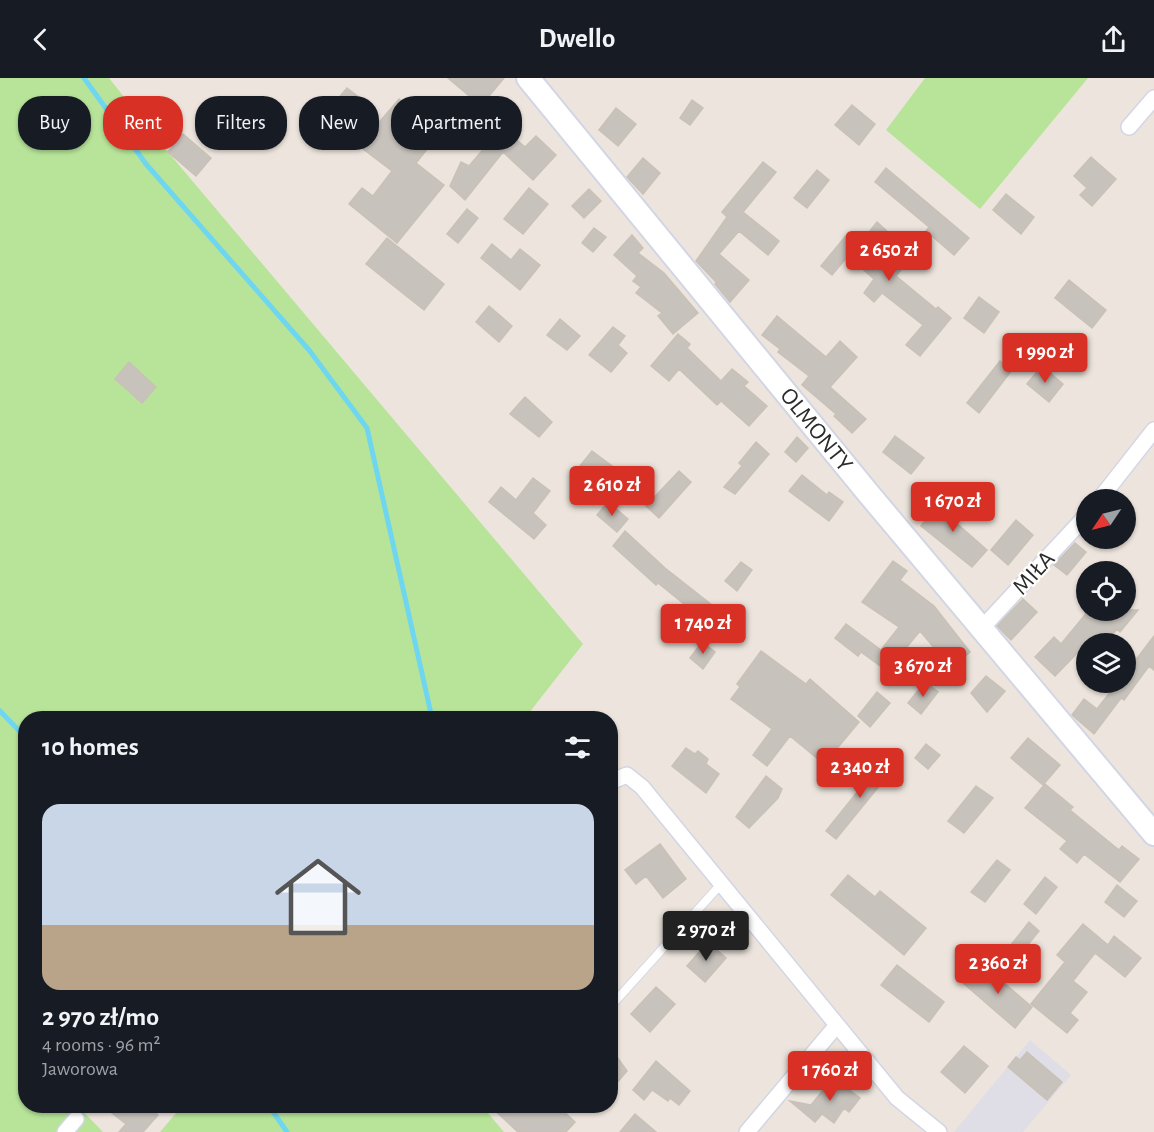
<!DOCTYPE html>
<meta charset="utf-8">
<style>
:root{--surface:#171b24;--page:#242831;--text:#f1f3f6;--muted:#9ea1a6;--line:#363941;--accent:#d93025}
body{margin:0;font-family:"Alegreya Sans",sans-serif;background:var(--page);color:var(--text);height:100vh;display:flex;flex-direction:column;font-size:22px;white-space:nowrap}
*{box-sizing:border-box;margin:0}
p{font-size:20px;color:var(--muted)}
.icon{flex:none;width:33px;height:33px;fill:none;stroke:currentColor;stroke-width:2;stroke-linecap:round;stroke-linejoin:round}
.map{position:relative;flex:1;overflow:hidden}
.side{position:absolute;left:18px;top:633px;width:600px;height:402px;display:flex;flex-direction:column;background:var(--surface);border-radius:24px;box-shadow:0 2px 4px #0004}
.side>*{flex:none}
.hud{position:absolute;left:18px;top:18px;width:600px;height:54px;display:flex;gap:12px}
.needle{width:39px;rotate:235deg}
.controls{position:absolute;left:1076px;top:411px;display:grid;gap:12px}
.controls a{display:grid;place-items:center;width:60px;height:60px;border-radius:50%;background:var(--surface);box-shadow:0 2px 4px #0004;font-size:30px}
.price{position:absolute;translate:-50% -51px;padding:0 14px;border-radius:6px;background:var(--accent);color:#fff;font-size:20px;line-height:39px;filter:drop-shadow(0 2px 3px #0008)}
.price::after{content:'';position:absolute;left:50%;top:36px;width:18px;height:14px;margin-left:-9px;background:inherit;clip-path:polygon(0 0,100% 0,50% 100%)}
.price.current{background:#222;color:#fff}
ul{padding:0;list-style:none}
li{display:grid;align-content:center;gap:12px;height:318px;padding:0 24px}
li+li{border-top:2px solid var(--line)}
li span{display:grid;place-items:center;height:186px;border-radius:18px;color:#555}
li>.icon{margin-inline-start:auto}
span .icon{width:108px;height:108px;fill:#fffc;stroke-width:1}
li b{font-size:26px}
h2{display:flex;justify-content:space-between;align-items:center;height:72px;padding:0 24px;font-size:26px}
.pill{padding:0 21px;border-radius:24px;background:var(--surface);box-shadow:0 2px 4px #0004;font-size:21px;line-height:54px}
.pill.current{background:var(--accent);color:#fff}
header{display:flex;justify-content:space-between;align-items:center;height:78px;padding:0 24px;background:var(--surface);font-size:27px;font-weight:700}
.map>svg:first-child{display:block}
</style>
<header><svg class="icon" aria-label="back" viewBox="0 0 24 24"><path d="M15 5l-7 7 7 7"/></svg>Dwello<svg class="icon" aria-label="share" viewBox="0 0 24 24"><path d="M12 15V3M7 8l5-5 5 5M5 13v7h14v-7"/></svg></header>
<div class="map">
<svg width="1154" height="1054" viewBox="0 0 1154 1054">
<rect width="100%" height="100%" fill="#ede5dd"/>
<path fill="#dfdde5" d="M1030,962L1071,997L1023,1054H954Z"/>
<path fill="#b7e499" d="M0,0H109L157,61L583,566L525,640H26V1028H78L103,1054H0Z
M925,0H1088L980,131L886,52Z
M182,1028H482L504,1054H160Z"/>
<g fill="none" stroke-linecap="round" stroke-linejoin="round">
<path stroke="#6fd6f0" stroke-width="5" d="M84,0L146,86L309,272L367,350L432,640
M0,633L26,660
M269,1028L287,1054"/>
</g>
<path fill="#c8c2bc" stroke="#c8c1b6" stroke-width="1.5" d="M448,0H504L485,23L478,17L474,22Z
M347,10L360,20L337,47L325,36Z
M399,21L411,30L401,42L431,66L416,85L444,107L397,165L349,126L362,110L373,118L392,93L359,68Z
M692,22L703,30L690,47L680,40Z
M852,27L875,46L859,67L835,47Z
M616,30L636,46L618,68L599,52Z
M493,41L525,69L536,58L556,77L533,102L503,74L465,122L450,108L461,84L469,88L487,67L478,60Z
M183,56L211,80L196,98L168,74Z
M1091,79L1116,101L1092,128L1080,117L1087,110L1074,98Z
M643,80L660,95L643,116L627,99Z
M763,84L776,94L743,134L779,163L768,177L739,153L719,176L749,202L730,224L715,206L716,204L696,183L727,139L722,134Z
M886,90L969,160L954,177L926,153L929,149L875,104Z
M817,92L829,102L807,130L794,120Z
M529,110L548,126L523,156L504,141Z
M589,111L601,123L584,140L572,128Z
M1006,116L1034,139L1021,156L993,132Z
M467,131L478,140L458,165L447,156Z
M877,144L888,154L881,162L908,183L896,198L936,231L938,229L951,240L920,278L906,267L923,247L882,215L874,224L864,215L874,201L848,178L832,197L821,188L849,154L861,164Z
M594,150L606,159L593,174L582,165Z
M632,157L643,170L638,175L664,195L698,235L673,256L658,238L662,235L636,215L641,209L633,203L637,198L614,177Z
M387,160L444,206L424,232L366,186Z
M492,166L511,182L520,171L540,187L520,212L481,180Z
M1069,202L1106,232L1092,250L1055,220Z
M979,219L999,234L984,255L964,240Z
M489,228L512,248L499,264L476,244Z
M777,238L826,279L840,263L857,279L830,309L866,341L852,355L834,338L836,336L802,307L809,298L778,274L780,271L762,257Z
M560,241L580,258L567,272L547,257Z
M613,249L625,258L618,267L627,275L611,294L589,277Z
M678,256L690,266L687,270L721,303L732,291L748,304L744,308L767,328L749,348L721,323L717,327L679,291L669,303L651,288Z
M1000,283L1012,292L979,335L967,325Z
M129,284L156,309L142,325L115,301Z
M1042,288L1063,306L1049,324L1027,306Z
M525,319L552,344L539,359L510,336Z
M895,358L924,380L911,396L883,374Z
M797,359L808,370L796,384L785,374Z
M756,364L769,376L735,416L724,409L742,388L739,385Z
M592,373L612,388L609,392L627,408L613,425L576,393Z
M679,393L691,404L659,440L646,428Z
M802,397L827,417L829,414L843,424L829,443L789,413Z
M533,400L550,413L533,435L546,447L534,461L489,424L501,409L516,422Z
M944,419L960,433L953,442L987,472L972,489L921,448Z
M608,424L628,441L617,454L597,437Z
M1016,442L1033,457L1008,487L991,472Z
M625,453L665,490L721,534L710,547L658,505L656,507L613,468Z
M1075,465L1086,474L1067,497L1054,487Z
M893,483L907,493L900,502L934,528L970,574L951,590L920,553L887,593L861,574L858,578L835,560L846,546L881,572L899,549L862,524Z
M741,484L752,492L737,513L725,503Z
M1023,521L1037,534L1011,562L997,548Z
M1089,532H1138L1120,554L1117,551L1105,566H1086L1055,598L1035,579L1054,559L1061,566Z
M1154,558V592L1149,588L1124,622L1121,620L1094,656L1072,637L1084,621L1097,631L1118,604H1125V596Z
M702,564L715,574L703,591L690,580Z
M761,573L806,606L810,601L859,644L824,686L790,658L767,688L753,677L772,651L731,621L740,609L737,606Z
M986,598L1005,613L987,634L971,615Z
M925,604L938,614L921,636L908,625Z
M877,614L890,625L870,649L858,638Z
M1028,660L1060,687L1043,707L1011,680Z
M926,666L940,677L928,691L915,680Z
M686,670L695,676L698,673L708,681L706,686L719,696L706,715L672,688Z
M883,682L893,691L836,761L826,753Z
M766,698L782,711L778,720L749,750L736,739Z
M1045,706L1073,729L1070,732L1119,772L1122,768L1139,781L1120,804L1084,776L1077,785L1060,771L1067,763L1025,730Z
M976,708L993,720L964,755L948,743Z
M660,766L686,801L663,820L646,798L636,806L625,792Z
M997,782L1010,792L985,824L971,814Z
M848,797L875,819L880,813L926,850L904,877L831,817Z
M1045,799L1057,809L1036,836L1024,826Z
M1117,807L1137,823L1124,839L1105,824Z
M1029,844L1039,853L1021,875L1011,867Z
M1083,846L1108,867L1114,858L1141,880L1125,899L1095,875L1073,903L1087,914L1070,935L1078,942L1067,955L1031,926L1065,884L1057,877Z
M708,864L726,880L705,904L687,888Z
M981,885L1032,929L1015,950L963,905Z
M897,887L944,924L929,944L881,907Z
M656,909L675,926L650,954L631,936Z
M964,968L988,988L965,1015L941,994Z
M610,969L627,993L610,1013Z
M1027,974L1062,1004L1047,1022L1008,989L1016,979L1020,982Z
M656,983L690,1013L679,1027L670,1020L668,1023L652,1012L644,1022L633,1012Z
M833,1000L860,1020L849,1034L844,1030L834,1045L822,1036L815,1044L790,1023L811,1027Z
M103,1028H147L158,1037L143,1054H119L126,1046Z
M490,1028H558L575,1044L566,1054H518Z
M635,1036L656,1054H620Z"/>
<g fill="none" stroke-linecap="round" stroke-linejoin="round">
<defs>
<path id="lane" d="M610,929L721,806"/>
<path id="street" d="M1129,49L1154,20
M1099,422L1154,352
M981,551L1086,438
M610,704L627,697L642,709L897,1020L939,1054
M65,1054L76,1041
M747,1054L837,947"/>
<path id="secondary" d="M528,0L868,415L1154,756"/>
</defs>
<use href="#lane" stroke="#d2d6e4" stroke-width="10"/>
<use href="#street" stroke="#d2d6e4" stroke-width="18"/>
<use href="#secondary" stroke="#d2d6e4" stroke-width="26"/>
<use href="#lane" stroke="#fff" stroke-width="8"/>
<use href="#street" stroke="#fff" stroke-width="15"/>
<use href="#secondary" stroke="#fff" stroke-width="22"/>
</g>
<g text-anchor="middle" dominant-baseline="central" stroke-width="4.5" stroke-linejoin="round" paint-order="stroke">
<g font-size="24" fill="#2b2b2b" stroke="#fff">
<text transform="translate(816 352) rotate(51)">OLMONTY</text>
<text transform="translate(1034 495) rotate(-47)">MIŁA</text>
</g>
</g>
</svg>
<div class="controls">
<a><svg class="needle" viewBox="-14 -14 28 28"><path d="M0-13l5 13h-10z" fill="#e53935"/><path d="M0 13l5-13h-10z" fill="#9ea1a6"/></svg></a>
<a><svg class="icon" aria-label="locate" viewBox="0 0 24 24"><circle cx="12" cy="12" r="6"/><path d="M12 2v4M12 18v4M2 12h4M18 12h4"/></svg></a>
<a><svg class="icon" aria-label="layers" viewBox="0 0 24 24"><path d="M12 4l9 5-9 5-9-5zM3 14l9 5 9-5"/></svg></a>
</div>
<b class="price" style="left:889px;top:204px">2 650 zł</b>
<b class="price" style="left:1045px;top:306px">1 990 zł</b>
<b class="price" style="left:612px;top:439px">2 610 zł</b>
<b class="price" style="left:953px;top:455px">1 670 zł</b>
<b class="price" style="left:703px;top:577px">1 740 zł</b>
<b class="price" style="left:923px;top:620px">3 670 zł</b>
<b class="price" style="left:860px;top:721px">2 340 zł</b>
<b class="price current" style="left:706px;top:884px">2 970 zł</b>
<b class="price" style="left:998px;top:917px">2 360 zł</b>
<b class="price" style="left:830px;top:1024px">1 760 zł</b>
<div class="hud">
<a class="pill">Buy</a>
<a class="pill current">Rent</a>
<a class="pill">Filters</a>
<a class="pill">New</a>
<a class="pill">Apartment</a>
</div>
<section class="side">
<h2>10 homes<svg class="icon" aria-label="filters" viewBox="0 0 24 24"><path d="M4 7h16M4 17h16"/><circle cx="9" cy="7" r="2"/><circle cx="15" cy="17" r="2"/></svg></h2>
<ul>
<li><span style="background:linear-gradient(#c9d6e8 65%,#b9a48a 0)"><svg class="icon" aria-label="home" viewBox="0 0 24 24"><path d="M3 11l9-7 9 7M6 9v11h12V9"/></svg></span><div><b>2 970 zł/mo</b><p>4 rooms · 96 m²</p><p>Jaworowa</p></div></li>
</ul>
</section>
</div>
